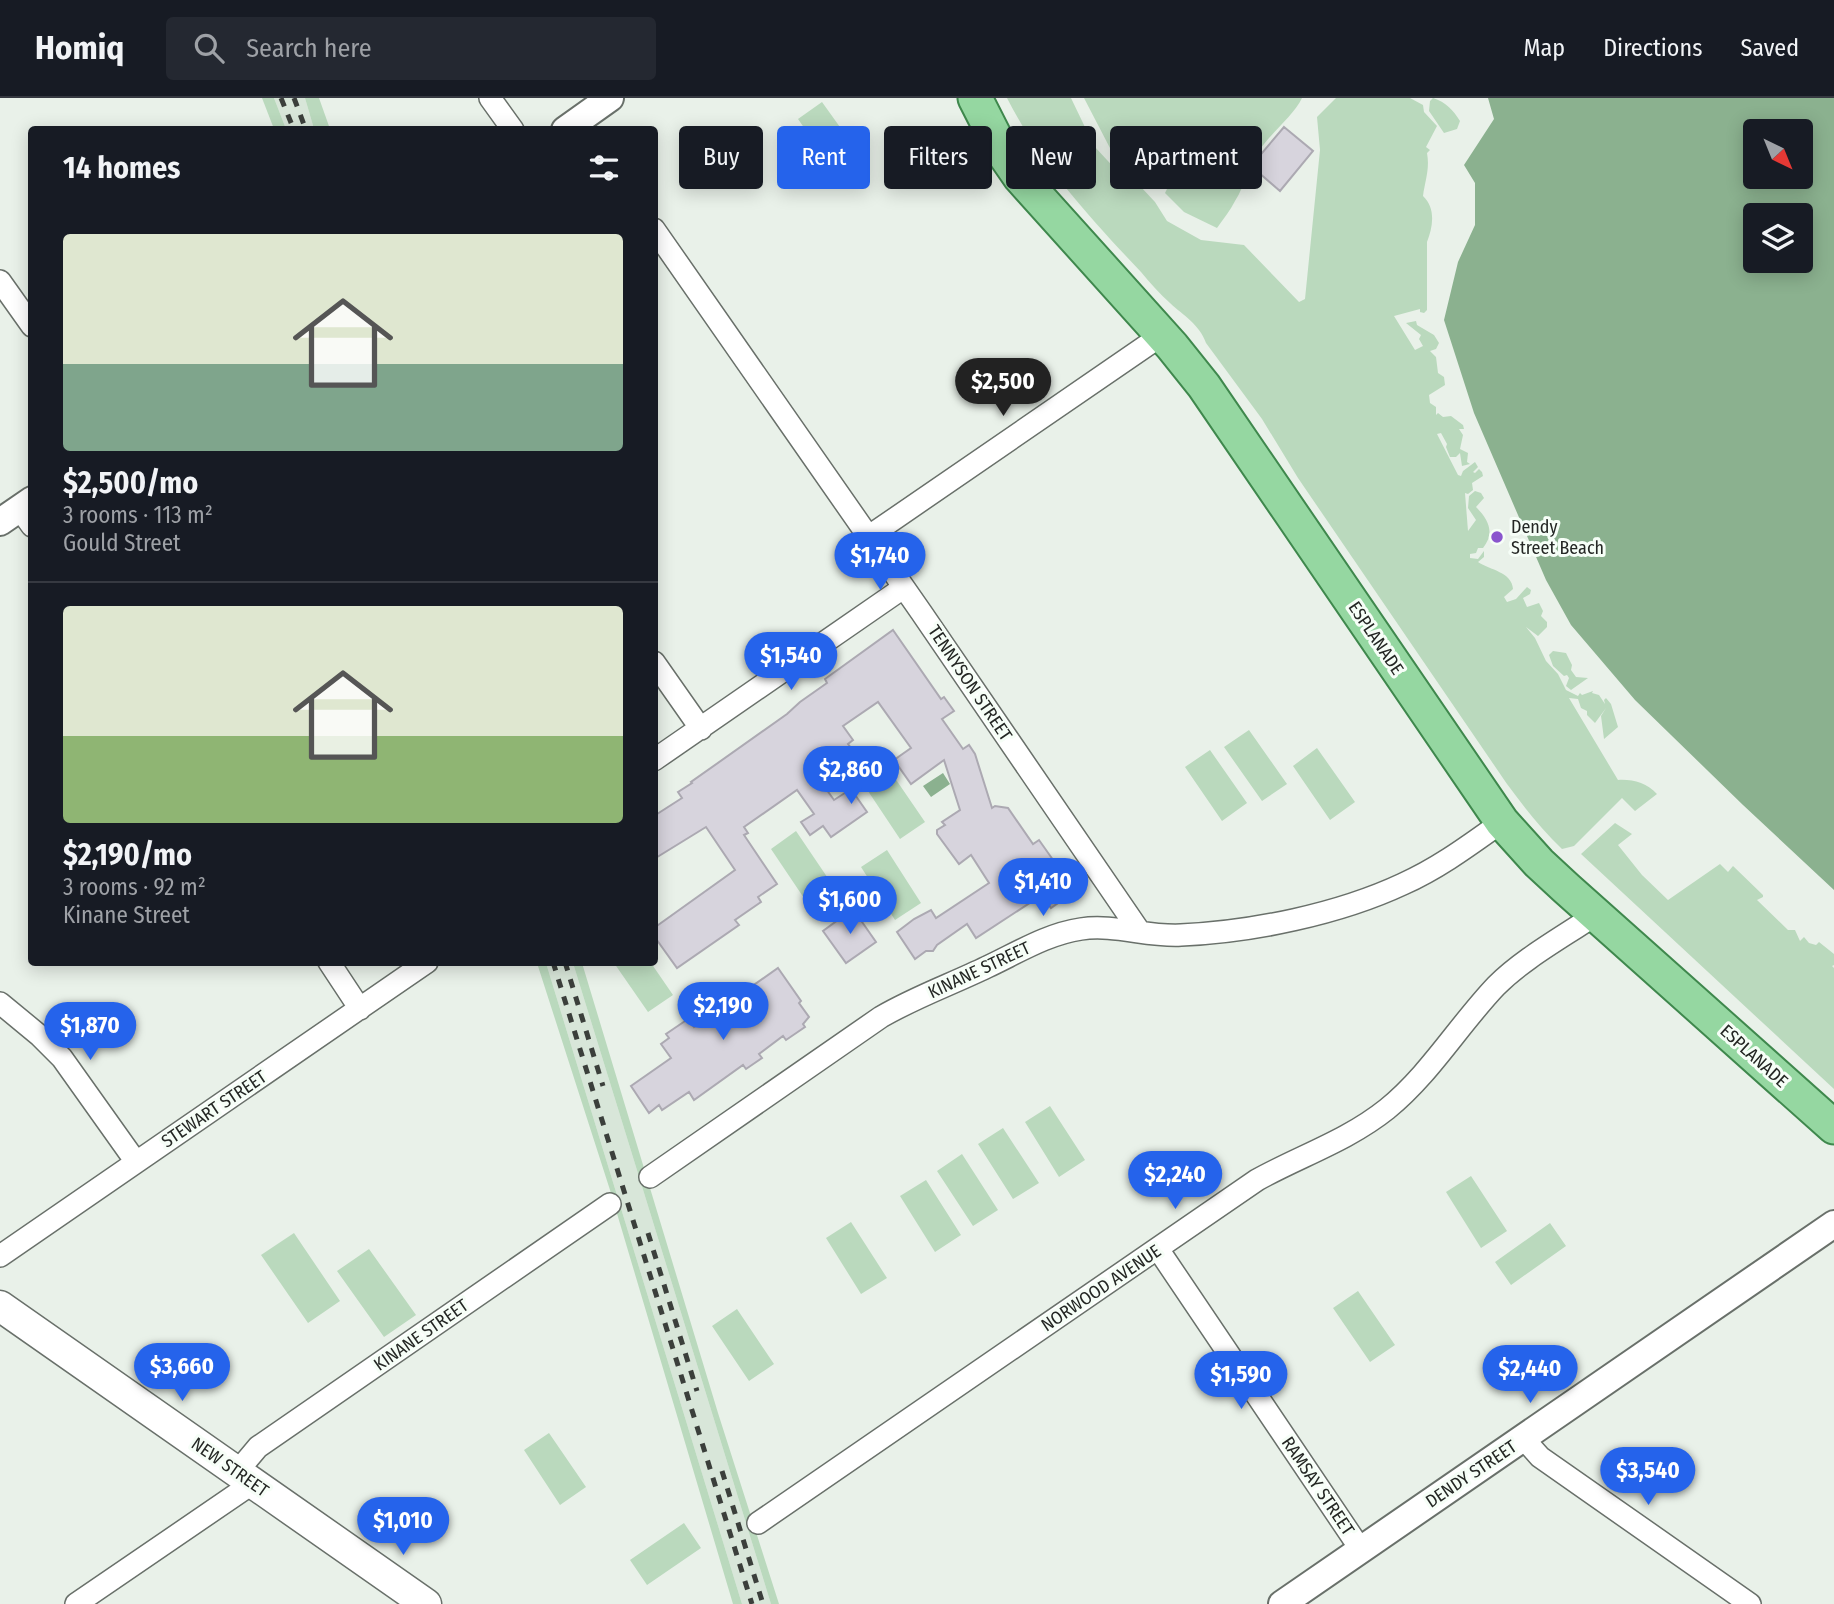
<!DOCTYPE html>
<meta charset="utf-8">
<style>
:root{--surface:#171b24;--page:#242831;--text:#f1f3f6;--muted:#9ea1a6;--line:#363941;--accent:#2563eb}
body{margin:0;font-family:"Fira Sans Condensed",sans-serif;background:var(--page);color:var(--text);height:100vh;display:flex;flex-direction:column;font-size:26px;white-space:nowrap}
*{box-sizing:border-box;margin:0}
p{font-size:23px;color:var(--muted)}
.icon{flex:none;width:38px;height:38px;fill:none;stroke:currentColor;stroke-width:2;stroke-linecap:round;stroke-linejoin:round}
.map{position:relative;flex:1;overflow:hidden}
.sheet{position:absolute;left:28px;top:28px;width:630px;height:840px;display:flex;flex-direction:column;background:var(--surface);border-radius:7px;box-shadow:0 4px 18px #0003}
.sheet>*{flex:none}
.banner{position:absolute;left:679px;top:28px;width:665px;height:63px;display:flex;gap:14px}
.needle{width:46px;rotate:137deg}
.fabs{position:absolute;left:1743px;top:21px;display:grid;gap:14px}
.fabs a{display:grid;place-items:center;width:70px;height:70px;border-radius:7px;background:var(--surface);box-shadow:0 4px 18px #0003;font-size:35px}
.price{position:absolute;translate:-50% -60px;padding:0 16px;border-radius:24px;background:var(--accent);color:#fff;font-size:23px;line-height:46px;filter:drop-shadow(0 2px 4px #0008)}
.price::after{content:'';position:absolute;left:50%;top:42px;width:21px;height:16px;margin-left:-10px;background:inherit;clip-path:polygon(0 0,100% 0,50% 100%)}
.price.active{background:#222;color:#fff}
ul{padding:0;list-style:none}
li{display:grid;align-content:center;gap:14px;height:371px;padding:0 35px}
li+li{border-top:2px solid var(--line)}
li span{display:grid;place-items:center;height:217px;border-radius:7px;color:#555}
li>.icon{margin-inline-start:auto}
span .icon{width:126px;height:126px;fill:#fffc;stroke-width:1}
li b{font-size:30px}
h2{display:flex;justify-content:space-between;align-items:center;height:84px;padding:0 35px;font-size:30px}
.tag{padding:0 24px;border-radius:7px;background:var(--surface);box-shadow:0 4px 18px #0003;font-size:24px;line-height:63px}
.tag.active{background:var(--accent);color:#fff}
header{display:flex;align-items:center;gap:42px;box-sizing:border-box;height:98px;padding:0 35px;background:var(--surface);border-bottom:2px solid var(--line)}
header strong{font-size:33px}
nav{display:flex;gap:38px;margin-inline-start:auto;font-size:24px}
.search{width:490px;height:63px;background:var(--page);display:flex;align-items:center;gap:18px;box-sizing:border-box;padding:0 24px;border-radius:7px;color:var(--muted);font-size:26px}
.map>svg:first-child{display:block}
</style>
<header>
<strong>Homiq</strong>
<div class="search"><svg class="icon" aria-label="search" viewBox="0 0 24 24"><circle cx="10" cy="10" r="6"/><path d="M15 15l6 6"/></svg>Search here</div>
<nav><a>Map</a><a>Directions</a><a>Saved</a></nav>
</header>
<div class="map">
<svg width="1834" height="1506" viewBox="0 0 1834 1506">
<rect width="100%" height="100%" fill="#e9f1e9"/>
<path fill="#d8e6d9" d="M274,0H305L314,31H286Z
M546,865H573L771,1506H742Z"/>
<path fill="#bad9bd" d="M262,0H274L286,31H274Z
M305,0H319L330,31H314Z
M1007,0H1071L1094,48L1120,76L1140,88L1155,104L1167,123L1201,142L1244,147L1299,204L1305,201L1320,52L1317,19L1336,0H1410L1423,7L1424,14L1437,28L1426,49L1430,52L1427,55C1430,71 1425,83 1423,98C1436,110 1433,129 1427,144V212L1424,215L1420,214V211L1394,218L1415,252L1423,248L1419,241L1421,237L1406,225L1416,223L1417,227L1434,237L1439,245L1436,251L1430,253L1436,259L1438,275L1444,279L1445,287L1429,297L1430,305L1436,309V317L1438,315L1443,319L1451,318L1463,327L1464,331H1459L1463,337L1460,351L1468,355L1467,364L1470,366L1462,368L1460,355L1456,359H1450L1446,349L1447,346L1441,335L1437,336L1458,377L1461,378L1463,373L1475,364L1478,369L1473,374L1475,375L1479,371L1482,374L1483,378L1472,385L1473,392L1468,396L1465,395L1468,433L1476,422L1468,410L1469,398L1475,393L1481,395L1484,400L1476,409C1489,422 1495,435 1483,450H1478L1476,455L1470,456V460L1478,461L1484,453V459L1478,464C1490,472 1512,474 1513,491L1504,499L1507,504L1516,501L1527,489L1531,492L1530,496L1523,500L1527,509L1539,505L1543,513L1541,518L1547,524V529L1538,538L1526,529L1535,540L1546,563L1558,576L1566,592L1578,598L1580,595L1582,597L1593,593L1592,595L1599,597L1605,606L1604,602L1606,600L1611,606L1618,629L1604,641L1601,618L1606,610L1595,625L1587,617V613L1581,610L1578,601L1569,600L1618,682C1632,681 1647,685 1657,696L1635,713L1622,700L1574,748L1562,751C1541,731 1524,709 1507,686L1298,380L1262,321L1206,245C1199,226 1184,218 1170,205C1160,196 1150,185 1141,174C1090,120 1041,67 1007,0Z
M1084,0H1302C1294,17 1270,36 1258,54C1247,70 1245,88 1235,103C1230,113 1223,121 1217,130L1184,114L1165,95L1177,71L1178,40L1170,33L1166,79L1159,86L1156,85L1111,52Z
M1433,0C1446,4 1453,12 1460,23L1457,31L1444,35L1429,13L1430,3Z
M822,4L860,57L835,74L798,21Z
M1553,553L1566,555L1572,567L1571,572L1576,579L1588,580L1571,592L1566,588L1569,580L1567,577L1564,578L1553,568L1549,557Z
M1249,632L1287,686L1262,703L1224,649Z
M1317,650L1355,704L1330,722L1293,668Z
M1210,652L1247,705L1222,723L1185,669Z
M888,670L925,724L900,741L864,687Z
M1615,725L1632,736L1618,747L1642,777L1668,802L1720,766L1728,774L1733,768L1763,797V799L1757,802L1788,832H1795L1800,843L1804,839L1809,845L1816,847L1819,844L1834,856V867L1832,868L1834,870V991L1581,756Z
M796,733L842,801L816,818L771,751Z
M887,752L921,805L895,822L861,769Z
M537,865H546L742,1506H733L610,1092Z
M573,865H582L718,1315L779,1506H771Z
M614,865H651L673,897L648,914Z
M1050,1008L1085,1062L1059,1079L1025,1024Z
M1003,1030L1039,1085L1013,1101L978,1046Z
M962,1056L998,1112L973,1128L937,1073Z
M1471,1078L1507,1133L1481,1150L1446,1094Z
M926,1082L961,1137L935,1154L900,1098Z
M851,1124L887,1180L861,1196L826,1140Z
M1550,1125L1566,1148L1511,1187L1495,1164Z
M294,1135L340,1203L308,1225L261,1157Z
M369,1151L416,1217L384,1239L337,1173Z
M1358,1193L1395,1247L1370,1264L1333,1210Z
M737,1211L774,1266L749,1283L712,1228Z
M549,1335L586,1389L560,1407L524,1352Z
M684,1425L701,1450L647,1487L630,1462Z"/>
<path fill="#8bb18f" fill-rule="evenodd" d="M1488,0H1834V792L1743,707L1635,602L1571,527L1546,482L1474,315L1444,222L1458,164L1475,127V85L1464,67L1494,21ZM1755,33H1801V79H1755ZM1755,117H1801V163H1755Z
M943,675L950,686L931,699L923,688Z"/>
<path fill="#d7d4dd" stroke="#aca9b2" stroke-width="2" d="M1284,29L1313,53L1280,93L1251,68Z
M893,532L941,601L944,599L954,613L942,621L963,651L969,647L975,656L992,710L995,708L1008,710L1033,746L1039,742L1075,793L1051,810L1042,797L976,840L967,826L937,847L933,853H926L915,861L897,834L914,821L931,812L936,820L989,785L971,757L959,766L937,736V732L945,727L942,724L960,712L944,662L911,686L894,662L911,650L878,604L843,628L853,642L848,646L854,654L842,662L838,657L814,674L834,702L851,691L867,714L831,739L823,728L810,737L801,724L814,716L797,692L744,729L748,735L744,737L777,786L758,799L761,804L735,822L739,827L677,870L654,838V830L735,772L706,729L654,761V718L682,700L678,694L692,685L691,684L787,616L800,604L827,585L825,581Z
M853,811L876,844L846,865L823,833Z
M778,870L801,903L799,905L809,919L803,926L805,929L786,942L783,938L759,956L762,960L746,971L743,967L694,1002L689,994L662,1012L659,1007L649,1015L631,988L671,960L661,946L669,940L666,936L688,921L694,929Z"/>
<g fill="none" stroke-linecap="round" stroke-linejoin="round">
<defs>
<path id="minor" d="M490,0L513,32
M654,131L921,514L1140,834
M0,183L32,228
M19,410L32,428
M868,439L1162,237
M654,564L701,631
M654,662L903,490
M329,864L360,911
M0,905L40,938L62,960L136,1064
M650,1079L881,919C915,899 952,886 987,869C1017,855 1047,836 1081,831C1114,826 1148,839 1181,837C1252,834 1339,816 1403,786C1439,770 1471,746 1502,724
M1158,1151L1361,1452
M0,1158L427,864
M1523,1340L1540,1359L1750,1506
M237,1374L258,1349L610,1106
M758,1425L1257,1082C1300,1058 1347,1043 1387,1011C1430,976 1458,928 1496,888C1524,860 1563,839 1595,817
M76,1506L253,1385"/>
<path id="tertiary" d="M565,32L610,0
M0,424L32,402
M1282,1506L1834,1126"/>
<path id="secondary" d="M0,1208L426,1506"/>
<path id="primary" d="M975,0L1002,53L1020,79L1172,248L1204,288L1502,724L1539,765L1566,790L1834,1029"/>
</defs>
<use href="#minor" stroke="#69706a" stroke-width="24"/>
<use href="#tertiary" stroke="#69706a" stroke-width="30"/>
<use href="#secondary" stroke="#69706a" stroke-width="33"/>
<use href="#primary" stroke="#3f884d" stroke-width="37"/>
<use href="#minor" stroke="#fff" stroke-width="21"/>
<use href="#tertiary" stroke="#fff" stroke-width="26"/>
<use href="#secondary" stroke="#fff" stroke-width="30"/>
<use href="#primary" stroke="#95d7a1" stroke-width="33"/>
<path stroke="#3b3f3b" stroke-width="5" stroke-dasharray="9 9" stroke-linecap="butt" d="M281,0L294,32
M294,0L306,32
M553,864L752,1506
M565,864L603,988
M648,1135L697,1293
M722,1373L763,1506"/>
</g>
<circle fill="#8a55cd" stroke="#f6fef7" stroke-width="2.5" cx="1497" cy="439" r="7"/>
<g text-anchor="middle" dominant-baseline="central" stroke-width="6" stroke-linejoin="round" paint-order="stroke">
<g font-size="18" fill="#242724" stroke="#f6fef7" text-anchor="start">
<text x="1511" y="429">Dendy<tspan x="1511" dy="21">Street Beach</tspan></text>
</g>
<g font-size="18" fill="#242724" stroke="#f6fef7">
<text transform="translate(1376 540) rotate(56)">ESPLANADE</text>
<text transform="translate(970 585) rotate(56)">TENNYSON STREET</text>
<text transform="translate(979 872) rotate(-25)">KINANE STREET</text>
<text transform="translate(1754 958) rotate(42)">ESPLANADE</text>
<text transform="translate(214 1011) rotate(-34)">STEWART STREET</text>
<text transform="translate(1101 1190) rotate(-34)">NORWOOD AVENUE</text>
<text transform="translate(421 1237) rotate(-35)">KINANE STREET</text>
<text transform="translate(230 1369) rotate(35)">NEW STREET</text>
<text transform="translate(1471 1376) rotate(-34)">DENDY STREET</text>
<text transform="translate(1318 1388) rotate(56)">RAMSAY STREET</text>
</g>
</g>
</svg>
<div class="fabs">
<a><svg class="needle" viewBox="-14 -14 28 28"><path d="M0-13l5 13h-10z" fill="#e53935"/><path d="M0 13l5-13h-10z" fill="#9ea1a6"/></svg></a>
<a><svg class="icon" aria-label="layers" viewBox="0 0 24 24"><path d="M12 4l9 5-9 5-9-5zM3 14l9 5 9-5"/></svg></a>
</div>
<b class="price active" style="left:1003px;top:320px">$2,500</b>
<b class="price" style="left:880px;top:494px">$1,740</b>
<b class="price" style="left:791px;top:594px">$1,540</b>
<b class="price" style="left:851px;top:708px">$2,860</b>
<b class="price" style="left:1043px;top:820px">$1,410</b>
<b class="price" style="left:850px;top:838px">$1,600</b>
<b class="price" style="left:723px;top:944px">$2,190</b>
<b class="price" style="left:90px;top:964px">$1,870</b>
<b class="price" style="left:1175px;top:1113px">$2,240</b>
<b class="price" style="left:182px;top:1305px">$3,660</b>
<b class="price" style="left:1530px;top:1307px">$2,440</b>
<b class="price" style="left:1241px;top:1313px">$1,590</b>
<b class="price" style="left:1648px;top:1409px">$3,540</b>
<b class="price" style="left:403px;top:1459px">$1,010</b>
<div class="banner">
<a class="tag">Buy</a>
<a class="tag active">Rent</a>
<a class="tag">Filters</a>
<a class="tag">New</a>
<a class="tag">Apartment</a>
</div>
<section class="sheet">
<h2>14 homes<svg class="icon" aria-label="filters" viewBox="0 0 24 24"><path d="M4 7h16M4 17h16"/><circle cx="9" cy="7" r="2"/><circle cx="15" cy="17" r="2"/></svg></h2>
<ul>
<li><span style="background:linear-gradient(#dfe7d0 60%,#7fa58c 0)"><svg class="icon" aria-label="home" viewBox="0 0 24 24"><path d="M3 11l9-7 9 7M6 9v11h12V9"/></svg></span><div><b>$2,500/mo</b><p>3 rooms · 113 m²</p><p>Gould Street</p></div></li>
<li><span style="background:linear-gradient(#dfe7d0 60%,#8fb573 0)"><svg class="icon" aria-label="home" viewBox="0 0 24 24"><path d="M3 11l9-7 9 7M6 9v11h12V9"/></svg></span><div><b>$2,190/mo</b><p>3 rooms · 92 m²</p><p>Kinane Street</p></div></li>
</ul>
</section>
</div>
